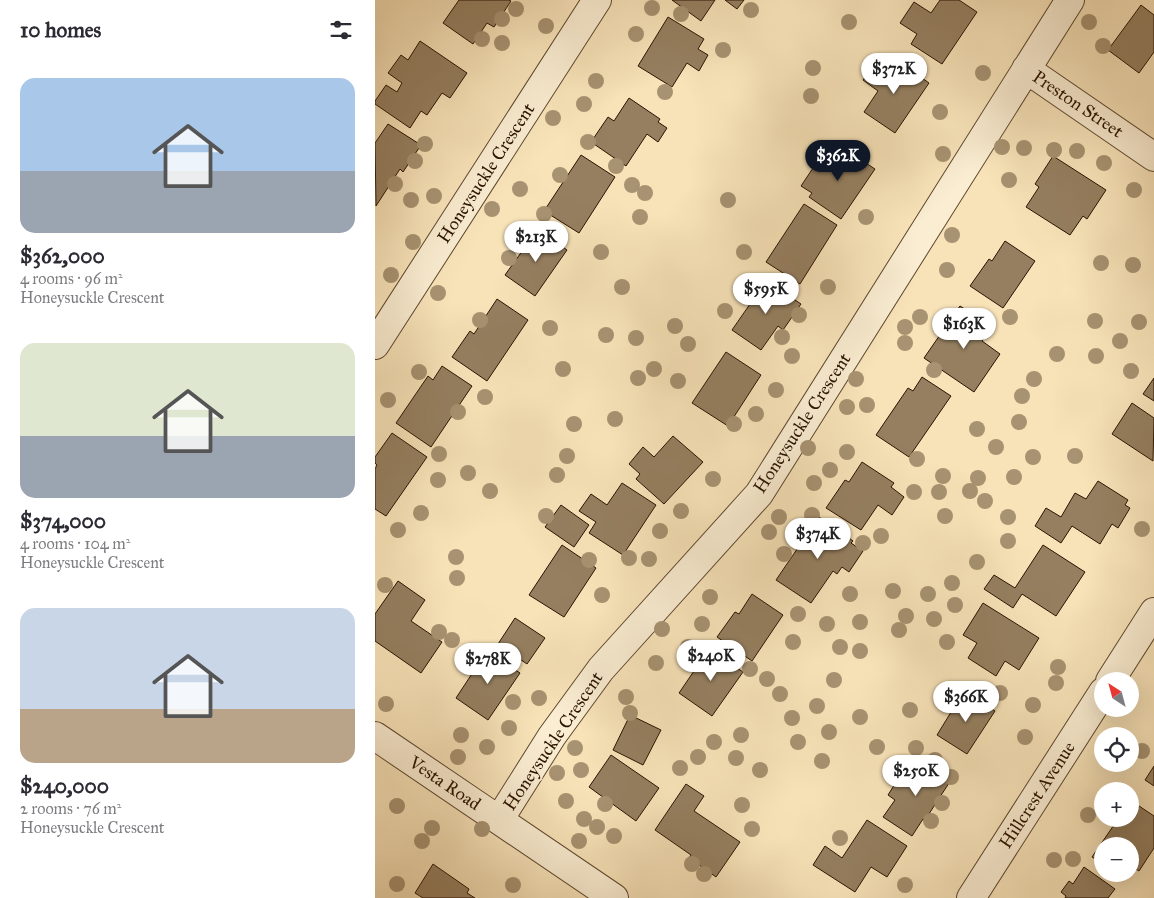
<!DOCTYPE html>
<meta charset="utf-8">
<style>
:root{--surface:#fff;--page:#f7f7f7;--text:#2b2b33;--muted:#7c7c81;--accent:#111827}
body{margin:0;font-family:"IM FELL Great Primer",serif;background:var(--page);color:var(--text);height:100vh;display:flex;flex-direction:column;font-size:19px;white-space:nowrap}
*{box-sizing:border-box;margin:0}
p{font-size:16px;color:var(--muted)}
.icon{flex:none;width:28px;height:28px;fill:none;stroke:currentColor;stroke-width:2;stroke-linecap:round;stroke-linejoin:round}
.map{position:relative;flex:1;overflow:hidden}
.panel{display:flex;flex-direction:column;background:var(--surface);width:375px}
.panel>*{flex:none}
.needle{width:32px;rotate:324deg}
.buttons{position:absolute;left:719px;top:672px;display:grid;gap:10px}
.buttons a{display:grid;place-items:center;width:45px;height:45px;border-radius:50%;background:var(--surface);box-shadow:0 5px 20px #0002;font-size:25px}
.price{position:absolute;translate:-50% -42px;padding:0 11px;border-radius:18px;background:#fff;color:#222;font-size:16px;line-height:32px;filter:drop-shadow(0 1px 2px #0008)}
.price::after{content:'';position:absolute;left:50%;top:30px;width:15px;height:11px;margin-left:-8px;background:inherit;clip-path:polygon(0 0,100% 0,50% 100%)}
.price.on{background:var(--accent);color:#fff}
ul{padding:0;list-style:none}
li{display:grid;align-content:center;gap:10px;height:265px;padding:0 20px}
li span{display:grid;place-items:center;height:155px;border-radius:15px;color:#555}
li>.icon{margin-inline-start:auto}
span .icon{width:90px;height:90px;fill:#fffc;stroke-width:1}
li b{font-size:21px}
h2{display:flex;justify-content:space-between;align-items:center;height:60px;padding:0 20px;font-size:21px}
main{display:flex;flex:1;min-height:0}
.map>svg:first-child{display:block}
</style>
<main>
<section class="panel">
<h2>10 homes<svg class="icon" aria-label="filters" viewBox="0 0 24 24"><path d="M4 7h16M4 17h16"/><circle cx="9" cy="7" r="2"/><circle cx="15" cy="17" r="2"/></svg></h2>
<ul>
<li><span style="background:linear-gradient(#a9c7e8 60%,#9aa5b1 0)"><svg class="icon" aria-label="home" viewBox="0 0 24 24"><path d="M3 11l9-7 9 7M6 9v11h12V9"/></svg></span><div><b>$362,000</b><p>4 rooms · 96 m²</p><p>Honeysuckle Crescent</p></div></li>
<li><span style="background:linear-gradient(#dfe7d0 60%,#9aa5b1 0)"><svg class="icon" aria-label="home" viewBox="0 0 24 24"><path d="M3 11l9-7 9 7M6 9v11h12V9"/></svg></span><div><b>$374,000</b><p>4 rooms · 104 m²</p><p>Honeysuckle Crescent</p></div></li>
<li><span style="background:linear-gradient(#c9d6e8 65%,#b9a48a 0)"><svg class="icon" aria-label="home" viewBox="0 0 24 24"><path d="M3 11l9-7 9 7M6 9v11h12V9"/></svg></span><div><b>$240,000</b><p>2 rooms · 76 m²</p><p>Honeysuckle Crescent</p></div></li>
</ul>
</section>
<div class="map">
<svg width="779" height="898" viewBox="0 0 779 898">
<rect width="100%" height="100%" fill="#f8e3b9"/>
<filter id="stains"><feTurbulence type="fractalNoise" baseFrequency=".004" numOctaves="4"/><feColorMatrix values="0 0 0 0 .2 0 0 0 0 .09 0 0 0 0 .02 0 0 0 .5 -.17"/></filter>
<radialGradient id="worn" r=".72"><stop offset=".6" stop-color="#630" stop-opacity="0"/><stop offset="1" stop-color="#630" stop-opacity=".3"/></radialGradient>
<path fill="#957f60" stroke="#291300" d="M84,0H134L136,1L119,27L112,23L98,44L68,23Z
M297,0H340L326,21Z
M350,0H369L362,9Z
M565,0H584L602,12L567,64L536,44L542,34L525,23L539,2L556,13Z
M766,5L779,15V52L764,73L733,50Z
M293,17L329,39L323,49L333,55L324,71L312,63L297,87L263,66Z
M45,41L92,73L75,98L67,93L52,115L46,111L35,128L0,104V101L11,85L22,92L27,83L13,73L26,55L33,60Z
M523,61L554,83L520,133L489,112L503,91L488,80L496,69L510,79Z
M254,98L285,119L283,122L292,128L283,142L272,134L251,166L216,142L233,117L239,121Z
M13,124L46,145L28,172L25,169L1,206L0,143Z
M468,148L500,169L466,219L434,197L437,193L426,186L444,159L455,167Z
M206,155L240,177L204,233L169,211Z
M678,156L731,190L712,219L708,216L695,235L651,207L664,187L660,184Z
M429,204L462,225L425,284L391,262Z
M163,229L192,250L160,296L130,275Z
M630,241L660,261L628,308L595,286L614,259L617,261Z
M391,281L426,304L408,330L403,326L386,350L357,330Z
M122,299L153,320L112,381L77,357L95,331L99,334Z
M585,306L617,327L607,341L625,354L599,392L549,358Z
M351,352L386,375L353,426L317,403Z
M67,366L97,386L56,447L21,423L53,376L58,380Z
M547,377L576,396L534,457L501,435L533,388L538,391Z
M779,378V401L768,394Z
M757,403L779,418L778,461L737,434Z
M17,433L52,457L11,516L0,509V469L2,465L0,463V457Z
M298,436L328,462L289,504L261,479L265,474L254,464L268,447L279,457Z
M487,462L519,483L516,487L529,497L517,515L503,505L486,530L451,508L470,480L474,482Z
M723,481L753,500L750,505L755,508L743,528L737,524L725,544L697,526L686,543L660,526L671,508L686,517L700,493L711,499Z
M247,483L281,505L248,555L214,533L221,522L204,511L216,494L232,505Z
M186,505L214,525L199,547L170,527Z
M444,517L478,541L476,543L488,551L474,572L467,567L462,574L458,571L436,603L401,580Z
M187,545L221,568L189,617L154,595Z
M668,545L710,572L681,616L647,594L638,608L609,589L619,575L640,588Z
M23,581L50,600L36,621L67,642L46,673L0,641V614Z
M377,594L408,615L377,661L342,637L360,612L364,614Z
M608,603L664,638L644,670L630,661L621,676L593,658L602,643L588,635Z
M140,618L170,638L152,664L123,644Z
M334,649L368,672L337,716L304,693Z
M112,651L145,673L113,720L81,698Z
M589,691L620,711L592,754L562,735Z
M255,715L286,730L268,765L238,750Z
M236,755L284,788L261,821L214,787Z
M545,759L576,780L550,820L548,819L537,836L508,817L520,800L513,795L528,771L534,775Z
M779,766V786L770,780Z
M311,784L329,796L319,811L365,842L341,877L314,858L316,855L280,830Z
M755,800L779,816V848L764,871L755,865V846H728V864L717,857L743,819H755Z
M492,820L532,846L512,877L496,867L480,892L438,865L450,846L467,858Z
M58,864L94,889L92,893L100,898H48L40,893Z
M709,867L740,889L733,898H690L691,896L686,892L694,881L698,884Z"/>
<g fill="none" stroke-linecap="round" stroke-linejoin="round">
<defs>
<path id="minor" d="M651,69L779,157
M0,345L222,0
M735,681L779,612
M0,736L239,898
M124,820L177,736L226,669L384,494L695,0
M596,898L728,692"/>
</defs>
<use href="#minor" stroke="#5d472e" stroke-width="30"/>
<use href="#minor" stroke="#faedd2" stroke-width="28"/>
</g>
<g fill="#a79271">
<circle cx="277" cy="8" r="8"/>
<circle cx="141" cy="9" r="8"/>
<circle cx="376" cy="10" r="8"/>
<circle cx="306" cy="14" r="8"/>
<circle cx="127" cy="19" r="8"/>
<circle cx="474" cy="22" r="8"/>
<circle cx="714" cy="22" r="8"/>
<circle cx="171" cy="26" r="8"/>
<circle cx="261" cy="34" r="8"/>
<circle cx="107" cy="39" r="8"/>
<circle cx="127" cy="43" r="8"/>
<circle cx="728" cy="46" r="8"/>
<circle cx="348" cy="50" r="8"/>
<circle cx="438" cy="68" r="8"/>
<circle cx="608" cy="73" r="8"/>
<circle cx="221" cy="81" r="8"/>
<circle cx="290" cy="92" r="8"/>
<circle cx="436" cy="96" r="8"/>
<circle cx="209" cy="104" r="8"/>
<circle cx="565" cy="112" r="8"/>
<circle cx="178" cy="118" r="8"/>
<circle cx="213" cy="142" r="8"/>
<circle cx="50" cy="144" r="8"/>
<circle cx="627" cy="147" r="8"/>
<circle cx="649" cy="148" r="8"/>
<circle cx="679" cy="150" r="8"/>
<circle cx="702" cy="151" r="8"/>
<circle cx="568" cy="154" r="8"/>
<circle cx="40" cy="161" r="8"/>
<circle cx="729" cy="163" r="8"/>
<circle cx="241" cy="166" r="8"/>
<circle cx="185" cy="175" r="8"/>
<circle cx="634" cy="180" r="8"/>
<circle cx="20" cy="184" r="8"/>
<circle cx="257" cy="185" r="8"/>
<circle cx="145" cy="189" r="8"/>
<circle cx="759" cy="190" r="8"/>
<circle cx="270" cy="193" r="8"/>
<circle cx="59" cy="196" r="8"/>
<circle cx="36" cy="200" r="8"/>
<circle cx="353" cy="200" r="8"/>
<circle cx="117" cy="209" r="8"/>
<circle cx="169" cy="214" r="8"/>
<circle cx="265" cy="217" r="8"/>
<circle cx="491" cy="217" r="8"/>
<circle cx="152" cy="229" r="8"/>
<circle cx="577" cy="235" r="8"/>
<circle cx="38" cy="242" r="8"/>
<circle cx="226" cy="252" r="8"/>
<circle cx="369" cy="252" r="8"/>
<circle cx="134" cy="258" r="8"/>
<circle cx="726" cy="263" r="8"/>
<circle cx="758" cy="265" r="8"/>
<circle cx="572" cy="270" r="8"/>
<circle cx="16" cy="275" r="8"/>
<circle cx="247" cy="287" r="8"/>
<circle cx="453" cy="287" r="8"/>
<circle cx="63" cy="293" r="8"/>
<circle cx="350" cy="311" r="8"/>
<circle cx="424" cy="315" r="8"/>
<circle cx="545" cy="317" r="8"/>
<circle cx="635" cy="317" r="8"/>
<circle cx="105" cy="320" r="8"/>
<circle cx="720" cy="321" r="8"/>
<circle cx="764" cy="322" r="8"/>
<circle cx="300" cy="326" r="8"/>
<circle cx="530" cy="327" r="8"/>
<circle cx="175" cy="328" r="8"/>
<circle cx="231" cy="335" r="8"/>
<circle cx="407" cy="337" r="8"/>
<circle cx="261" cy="338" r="8"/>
<circle cx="745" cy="341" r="8"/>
<circle cx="530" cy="343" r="8"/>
<circle cx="313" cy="344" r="8"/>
<circle cx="682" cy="354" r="8"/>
<circle cx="417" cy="356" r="8"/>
<circle cx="721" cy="356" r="8"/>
<circle cx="188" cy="369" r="8"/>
<circle cx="279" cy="369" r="8"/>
<circle cx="559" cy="370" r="8"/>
<circle cx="756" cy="371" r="8"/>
<circle cx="44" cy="372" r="8"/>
<circle cx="263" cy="378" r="8"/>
<circle cx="481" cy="379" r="8"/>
<circle cx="659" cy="379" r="8"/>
<circle cx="303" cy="381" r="8"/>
<circle cx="401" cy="390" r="8"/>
<circle cx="647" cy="396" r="8"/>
<circle cx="110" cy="397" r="8"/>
<circle cx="13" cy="400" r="8"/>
<circle cx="492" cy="405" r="8"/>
<circle cx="472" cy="407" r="8"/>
<circle cx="83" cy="412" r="8"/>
<circle cx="381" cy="414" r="8"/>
<circle cx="240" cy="419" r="8"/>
<circle cx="644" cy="422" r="8"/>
<circle cx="199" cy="424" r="8"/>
<circle cx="359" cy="424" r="8"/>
<circle cx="602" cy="429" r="8"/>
<circle cx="621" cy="447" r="8"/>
<circle cx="433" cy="448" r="8"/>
<circle cx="472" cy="452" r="8"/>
<circle cx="64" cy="454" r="8"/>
<circle cx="192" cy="456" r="8"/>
<circle cx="700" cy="456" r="8"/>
<circle cx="658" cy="457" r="8"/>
<circle cx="542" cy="459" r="8"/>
<circle cx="455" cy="470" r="8"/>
<circle cx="93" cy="473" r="8"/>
<circle cx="182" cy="475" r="8"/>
<circle cx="568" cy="476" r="8"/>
<circle cx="639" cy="477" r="8"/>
<circle cx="603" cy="478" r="8"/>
<circle cx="338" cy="479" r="8"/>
<circle cx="63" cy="480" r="8"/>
<circle cx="439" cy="483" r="8"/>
<circle cx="115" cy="491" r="8"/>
<circle cx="595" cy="491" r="8"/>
<circle cx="539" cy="492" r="8"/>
<circle cx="564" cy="492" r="8"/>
<circle cx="610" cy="501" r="8"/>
<circle cx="306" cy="511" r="8"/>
<circle cx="46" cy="513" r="8"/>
<circle cx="437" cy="515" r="8"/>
<circle cx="171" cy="516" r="8"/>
<circle cx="570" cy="516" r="8"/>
<circle cx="404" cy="517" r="8"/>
<circle cx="633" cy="517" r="8"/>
<circle cx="767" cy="529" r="8"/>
<circle cx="23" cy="530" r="8"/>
<circle cx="285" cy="531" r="8"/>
<circle cx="394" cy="532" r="8"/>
<circle cx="506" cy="536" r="8"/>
<circle cx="421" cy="539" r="8"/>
<circle cx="633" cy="541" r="8"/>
<circle cx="488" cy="543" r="8"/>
<circle cx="409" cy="554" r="8"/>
<circle cx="81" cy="557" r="8"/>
<circle cx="254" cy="558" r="8"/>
<circle cx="274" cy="559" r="8"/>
<circle cx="214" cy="560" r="8"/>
<circle cx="602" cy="562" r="8"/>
<circle cx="82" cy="578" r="8"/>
<circle cx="577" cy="583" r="8"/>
<circle cx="10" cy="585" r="8"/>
<circle cx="518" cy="591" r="8"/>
<circle cx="475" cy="594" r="8"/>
<circle cx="553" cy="594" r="8"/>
<circle cx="227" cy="595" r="8"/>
<circle cx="335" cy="597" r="8"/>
<circle cx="580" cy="605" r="8"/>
<circle cx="423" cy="614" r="8"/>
<circle cx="531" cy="616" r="8"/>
<circle cx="559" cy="619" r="8"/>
<circle cx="485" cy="622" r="8"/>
<circle cx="327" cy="624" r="8"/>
<circle cx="452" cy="624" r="8"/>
<circle cx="287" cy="629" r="8"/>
<circle cx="524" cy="630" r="8"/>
<circle cx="64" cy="632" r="8"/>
<circle cx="77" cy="640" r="8"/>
<circle cx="418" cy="642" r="8"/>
<circle cx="572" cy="642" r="8"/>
<circle cx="313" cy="647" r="8"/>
<circle cx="465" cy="647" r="8"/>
<circle cx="485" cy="651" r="8"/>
<circle cx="88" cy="659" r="8"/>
<circle cx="281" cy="663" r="8"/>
<circle cx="683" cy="667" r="8"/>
<circle cx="375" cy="669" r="8"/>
<circle cx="392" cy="679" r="8"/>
<circle cx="459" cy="680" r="8"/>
<circle cx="681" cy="683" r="8"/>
<circle cx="625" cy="693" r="8"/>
<circle cx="405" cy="694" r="8"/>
<circle cx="251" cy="697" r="8"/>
<circle cx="164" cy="698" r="8"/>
<circle cx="138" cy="702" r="8"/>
<circle cx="11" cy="704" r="8"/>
<circle cx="658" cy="705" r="8"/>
<circle cx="442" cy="706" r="8"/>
<circle cx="535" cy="710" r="8"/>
<circle cx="255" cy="713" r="8"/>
<circle cx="485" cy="717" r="8"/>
<circle cx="417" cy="718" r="8"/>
<circle cx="134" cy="728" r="8"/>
<circle cx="454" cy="732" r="8"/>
<circle cx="86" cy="735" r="8"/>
<circle cx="366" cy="735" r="8"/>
<circle cx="650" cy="737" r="8"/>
<circle cx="339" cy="742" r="8"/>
<circle cx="423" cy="742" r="8"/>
<circle cx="112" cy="747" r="8"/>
<circle cx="502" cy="747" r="8"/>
<circle cx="200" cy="748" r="8"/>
<circle cx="541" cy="748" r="8"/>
<circle cx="767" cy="751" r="8"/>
<circle cx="83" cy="757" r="8"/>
<circle cx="323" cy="757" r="8"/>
<circle cx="361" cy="758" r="8"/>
<circle cx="560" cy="760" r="8"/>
<circle cx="447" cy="761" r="8"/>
<circle cx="305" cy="768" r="8"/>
<circle cx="206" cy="770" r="8"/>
<circle cx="385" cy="770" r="8"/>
<circle cx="182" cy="773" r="8"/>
<circle cx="576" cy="777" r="8"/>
<circle cx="191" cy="801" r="8"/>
<circle cx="567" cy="803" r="8"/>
<circle cx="230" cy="804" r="8"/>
<circle cx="367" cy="805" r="8"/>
<circle cx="22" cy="806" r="8"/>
<circle cx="713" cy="815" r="8"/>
<circle cx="209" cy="819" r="8"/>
<circle cx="556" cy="821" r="8"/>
<circle cx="222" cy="827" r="8"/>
<circle cx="57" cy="828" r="8"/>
<circle cx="107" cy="829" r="8"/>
<circle cx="377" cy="829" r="8"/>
<circle cx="239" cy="836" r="8"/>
<circle cx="465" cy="838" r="8"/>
<circle cx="47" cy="841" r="8"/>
<circle cx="204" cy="841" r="8"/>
<circle cx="698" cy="859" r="8"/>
<circle cx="679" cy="860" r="8"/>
<circle cx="317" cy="864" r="8"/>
<circle cx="329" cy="874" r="8"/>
<circle cx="22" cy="884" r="8"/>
<circle cx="138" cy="885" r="8"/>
<circle cx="530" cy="885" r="8"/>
</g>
<g text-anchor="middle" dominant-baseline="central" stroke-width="4" stroke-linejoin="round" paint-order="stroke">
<g font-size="18" fill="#291300" stroke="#faedd2">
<text transform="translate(703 104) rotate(34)">Preston Street</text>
<text transform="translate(111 173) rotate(-57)">Honeysuckle Crescent</text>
<text transform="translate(427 423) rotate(-57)">Honeysuckle Crescent</text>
<text transform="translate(178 741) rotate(-56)">Honeysuckle Crescent</text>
<text transform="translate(70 783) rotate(34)">Vesta Road</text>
<text transform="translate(662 795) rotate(-57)">Hillcrest Avenue</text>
</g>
</g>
<rect width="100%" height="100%" filter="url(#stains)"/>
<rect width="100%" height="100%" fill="url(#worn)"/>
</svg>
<div class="buttons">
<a><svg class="needle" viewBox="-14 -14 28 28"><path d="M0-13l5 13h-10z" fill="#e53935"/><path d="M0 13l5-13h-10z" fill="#7c7c81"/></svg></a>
<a><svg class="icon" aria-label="locate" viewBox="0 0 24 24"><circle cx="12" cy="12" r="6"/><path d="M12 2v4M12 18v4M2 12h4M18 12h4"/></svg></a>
<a>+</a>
<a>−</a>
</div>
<b class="price" style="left:519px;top:95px">$372K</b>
<b class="price on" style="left:463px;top:182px">$362K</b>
<b class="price" style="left:161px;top:263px">$213K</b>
<b class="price" style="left:391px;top:315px">$595K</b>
<b class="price" style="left:589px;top:350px">$163K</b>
<b class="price" style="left:443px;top:560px">$374K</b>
<b class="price" style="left:336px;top:682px">$240K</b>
<b class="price" style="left:113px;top:685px">$278K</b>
<b class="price" style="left:591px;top:723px">$366K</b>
<b class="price" style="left:541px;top:797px">$250K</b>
</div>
</main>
